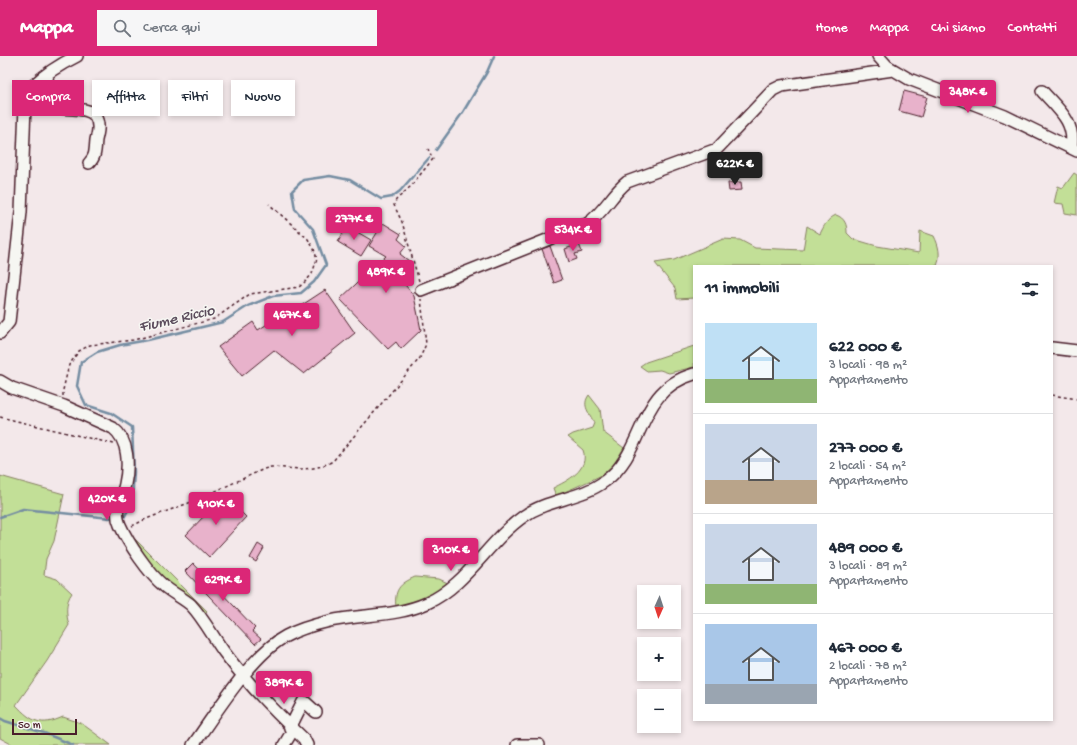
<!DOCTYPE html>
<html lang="it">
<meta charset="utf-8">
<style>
:root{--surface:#fff;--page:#f6f6f7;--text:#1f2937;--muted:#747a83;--line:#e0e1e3;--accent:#db2777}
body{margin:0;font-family:"Gochi Hand",sans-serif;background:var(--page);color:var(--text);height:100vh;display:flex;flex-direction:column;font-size:15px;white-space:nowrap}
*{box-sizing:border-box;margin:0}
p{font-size:13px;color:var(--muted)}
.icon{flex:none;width:22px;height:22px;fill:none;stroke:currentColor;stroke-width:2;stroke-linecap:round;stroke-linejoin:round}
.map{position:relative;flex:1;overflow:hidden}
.side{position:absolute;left:693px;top:209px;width:360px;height:456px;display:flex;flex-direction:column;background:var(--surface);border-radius:0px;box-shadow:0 2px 6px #0003}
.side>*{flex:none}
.top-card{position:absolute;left:12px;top:24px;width:380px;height:36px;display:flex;gap:8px}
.needle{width:26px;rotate:183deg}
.controls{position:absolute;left:637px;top:529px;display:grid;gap:8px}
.controls a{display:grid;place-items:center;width:44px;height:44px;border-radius:0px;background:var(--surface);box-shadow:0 2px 6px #0003;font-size:20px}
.scale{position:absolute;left:12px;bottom:10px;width:65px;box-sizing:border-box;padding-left:4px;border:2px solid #4a1f2b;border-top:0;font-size:11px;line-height:14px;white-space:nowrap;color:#4a1f2b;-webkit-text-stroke:3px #f6f6f2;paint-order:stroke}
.price{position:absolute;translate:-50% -34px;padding:0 9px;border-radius:4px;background:var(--accent);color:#fff;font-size:13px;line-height:26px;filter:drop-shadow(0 1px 2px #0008)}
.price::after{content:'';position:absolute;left:50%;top:24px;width:12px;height:9px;margin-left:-6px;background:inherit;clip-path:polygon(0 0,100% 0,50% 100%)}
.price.current{background:#222;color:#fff}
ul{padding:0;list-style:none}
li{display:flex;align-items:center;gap:12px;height:100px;padding:0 12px}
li+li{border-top:1px solid var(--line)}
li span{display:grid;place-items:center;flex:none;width:112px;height:80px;border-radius:0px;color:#555}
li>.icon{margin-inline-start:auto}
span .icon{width:48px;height:48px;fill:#fffc;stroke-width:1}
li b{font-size:17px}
h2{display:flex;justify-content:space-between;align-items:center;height:48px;padding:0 12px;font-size:17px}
.chip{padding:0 14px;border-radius:0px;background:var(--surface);box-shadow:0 2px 6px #0003;font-size:14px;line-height:36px}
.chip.current{background:var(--accent);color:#fff}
header{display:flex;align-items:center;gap:24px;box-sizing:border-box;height:56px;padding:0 20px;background:var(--accent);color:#fff}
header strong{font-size:19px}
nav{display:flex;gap:22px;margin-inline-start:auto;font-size:14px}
.search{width:280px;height:36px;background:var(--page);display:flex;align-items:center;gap:10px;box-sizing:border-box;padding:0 14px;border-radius:0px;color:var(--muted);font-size:15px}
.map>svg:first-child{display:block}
</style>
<header>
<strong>Mappa</strong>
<div class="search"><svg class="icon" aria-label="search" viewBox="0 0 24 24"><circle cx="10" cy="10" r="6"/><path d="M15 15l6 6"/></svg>Cerca qui</div>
<nav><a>Home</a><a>Mappa</a><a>Chi siamo</a><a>Contatti</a></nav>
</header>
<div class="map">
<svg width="1077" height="689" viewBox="0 0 1077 689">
<rect width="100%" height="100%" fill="#f3e8ea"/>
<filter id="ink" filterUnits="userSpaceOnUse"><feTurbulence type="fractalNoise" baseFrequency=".025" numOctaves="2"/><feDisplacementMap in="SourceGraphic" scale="8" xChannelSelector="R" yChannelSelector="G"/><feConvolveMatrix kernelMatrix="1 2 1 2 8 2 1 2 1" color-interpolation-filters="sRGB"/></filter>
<g filter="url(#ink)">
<path fill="#c2df97" stroke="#867f61" d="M1074,117L1077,119V159L1065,157L1063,148L1054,147L1058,130L1063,132Z
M836,159C845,162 847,169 847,177L853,183L877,190L919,197L920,175L934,180C939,190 941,199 937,210H694V242L677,243L675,232L655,207L674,204L723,183L740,184L755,192L803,194L807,170L820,178C824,170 827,163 836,159Z
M694,290V311L669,317L660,314L647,315L640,310L646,306Z
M589,339L600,353L603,376L624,392L613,409L600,420L556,440L553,432C567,425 590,414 583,394L568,381L573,378L592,372L594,367C590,357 581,350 589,339Z
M0,420L64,438L54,485L46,503L44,519L57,523L72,537C65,546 66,559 69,569L47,605L16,649C32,666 41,671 63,661L81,667L111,689H13L0,682Z
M130,478L207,555L202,560L155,521Z
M415,521L439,523L450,528L426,543L396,552C394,534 399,528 415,521Z"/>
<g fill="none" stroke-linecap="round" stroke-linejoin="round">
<path stroke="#748da2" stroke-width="2.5" d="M436,94L463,56L487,16L494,0
M0,461L23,453L110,462
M124,462L132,446L134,416L132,371L111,357L86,349L77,330L81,306L97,296L120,289L148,284L223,266L248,250L273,240L301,237L314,226L326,209L313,173L295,153L292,135L303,124L330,120L350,124L381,143L392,141L400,135L429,102
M0,662L5,665L44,677L73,689"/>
</g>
<path fill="#e8b2cb" stroke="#4a1f2b" d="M904,35L927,41L921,61L899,55Z
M741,126L742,134L729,135L728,127Z
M383,167L401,178L398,183L406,190L400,198L409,205L398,220L414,240L421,274L401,293L396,286L388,293L340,243L386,200L369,190Z
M347,170L371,184L361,200L338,186Z
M579,188L582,196L575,198L577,203L569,206L565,193Z
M550,190L562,224L554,227L542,193Z
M325,234L355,277L304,318L274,294L242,320L218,291L253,266L258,274L294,251L296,253Z
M224,439L246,461L209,501L186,479Z
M258,488L264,492L256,506L250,502Z
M193,507L255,572L252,575L261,583L255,588L185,515Z"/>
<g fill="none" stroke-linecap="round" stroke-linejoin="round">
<defs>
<path id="minor" d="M878,0L887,10L909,23L1005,60L1077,95
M48,18C36,70 83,43 95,60C100,68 98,76 96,84C95,93 96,101 89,107
M1042,35C1058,53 1076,66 1071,92
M421,234L587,168C604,156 612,138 627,126L717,93L773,34L781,30L893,14
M0,277L9,266L21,156L25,50C28,43 29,35 34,29C46,17 63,7 77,0
M1052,292L1077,295
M0,325L12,332L64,350L113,372C129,384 129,410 125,428C122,442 113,454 120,469C128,487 149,518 164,530C172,537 183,542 191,549C204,563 213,581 224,596C248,628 275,656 304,683L307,689
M290,672L303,646H305L316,656
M193,689C216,657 252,598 286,580C297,574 317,568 330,565C361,558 396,561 427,547C467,529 488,485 524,460C548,443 581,443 605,425C647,395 635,335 694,318
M284,689L293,674
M517,689H539"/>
</defs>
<use href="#minor" stroke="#4a1f2b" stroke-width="14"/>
<path stroke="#4a1f2b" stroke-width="1.5" stroke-dasharray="3 3" stroke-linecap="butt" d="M419,225L402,166L394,149L396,144L410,131L433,103L428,93
M1052,339L1077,343
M63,340V334L69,309L79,295L90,289L133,284L214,263L250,238L299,231L306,225L312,218L317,203L314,193L308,183L269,148
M0,361L114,388
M132,470L146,463L194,445L264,413L271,411C295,412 311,417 333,405L420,302L426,288L421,243"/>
<use href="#minor" stroke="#f6f6f2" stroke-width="11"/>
</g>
</g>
<g text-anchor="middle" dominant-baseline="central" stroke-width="3" stroke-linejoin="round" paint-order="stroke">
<g font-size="16" font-style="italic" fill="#5c4d5d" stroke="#f6f6f2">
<text transform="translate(177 264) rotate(-13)">Fiume Riccio</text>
</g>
</g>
</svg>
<div class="controls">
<a><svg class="needle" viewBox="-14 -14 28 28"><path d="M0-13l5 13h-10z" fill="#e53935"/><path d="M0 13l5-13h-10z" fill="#747a83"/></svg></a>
<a>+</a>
<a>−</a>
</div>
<div class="scale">50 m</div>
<b class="price" style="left:968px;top:58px">348K €</b>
<b class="price current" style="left:735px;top:130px">622K €</b>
<b class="price" style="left:354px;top:185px">277K €</b>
<b class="price" style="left:573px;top:196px">534K €</b>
<b class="price" style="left:386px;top:238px">489K €</b>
<b class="price" style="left:292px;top:281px">467K €</b>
<b class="price" style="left:107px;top:465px">420K €</b>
<b class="price" style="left:216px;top:470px">410K €</b>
<b class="price" style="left:451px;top:516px">310K €</b>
<b class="price" style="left:223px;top:546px">629K €</b>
<b class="price" style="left:284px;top:649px">389K €</b>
<div class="top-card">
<a class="chip current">Compra</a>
<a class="chip">Affitta</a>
<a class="chip">Filtri</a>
<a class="chip">Nuovo</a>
</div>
<section class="side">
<h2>11 immobili<svg class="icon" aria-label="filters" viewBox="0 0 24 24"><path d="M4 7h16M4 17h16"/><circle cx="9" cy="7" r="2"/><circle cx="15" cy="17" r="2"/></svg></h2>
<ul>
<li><span style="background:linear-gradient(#bfe0f5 70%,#8fb573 0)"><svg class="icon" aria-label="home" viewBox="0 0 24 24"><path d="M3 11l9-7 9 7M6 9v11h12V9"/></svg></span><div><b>622 000 €</b><p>3 locali · 98 m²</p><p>Appartamento</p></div></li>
<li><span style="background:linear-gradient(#c9d6e8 70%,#b9a48a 0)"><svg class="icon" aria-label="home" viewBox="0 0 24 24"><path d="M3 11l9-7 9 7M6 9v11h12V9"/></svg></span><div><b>277 000 €</b><p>2 locali · 54 m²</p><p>Appartamento</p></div></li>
<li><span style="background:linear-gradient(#c9d6e8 75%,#8fb573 0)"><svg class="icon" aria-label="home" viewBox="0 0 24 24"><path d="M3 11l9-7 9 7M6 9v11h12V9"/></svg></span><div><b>489 000 €</b><p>3 locali · 89 m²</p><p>Appartamento</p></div></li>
<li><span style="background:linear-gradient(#a9c7e8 75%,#9aa5b1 0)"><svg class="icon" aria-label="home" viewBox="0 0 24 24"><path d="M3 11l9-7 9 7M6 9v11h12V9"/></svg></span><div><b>467 000 €</b><p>2 locali · 78 m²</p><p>Appartamento</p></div></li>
</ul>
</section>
</div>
